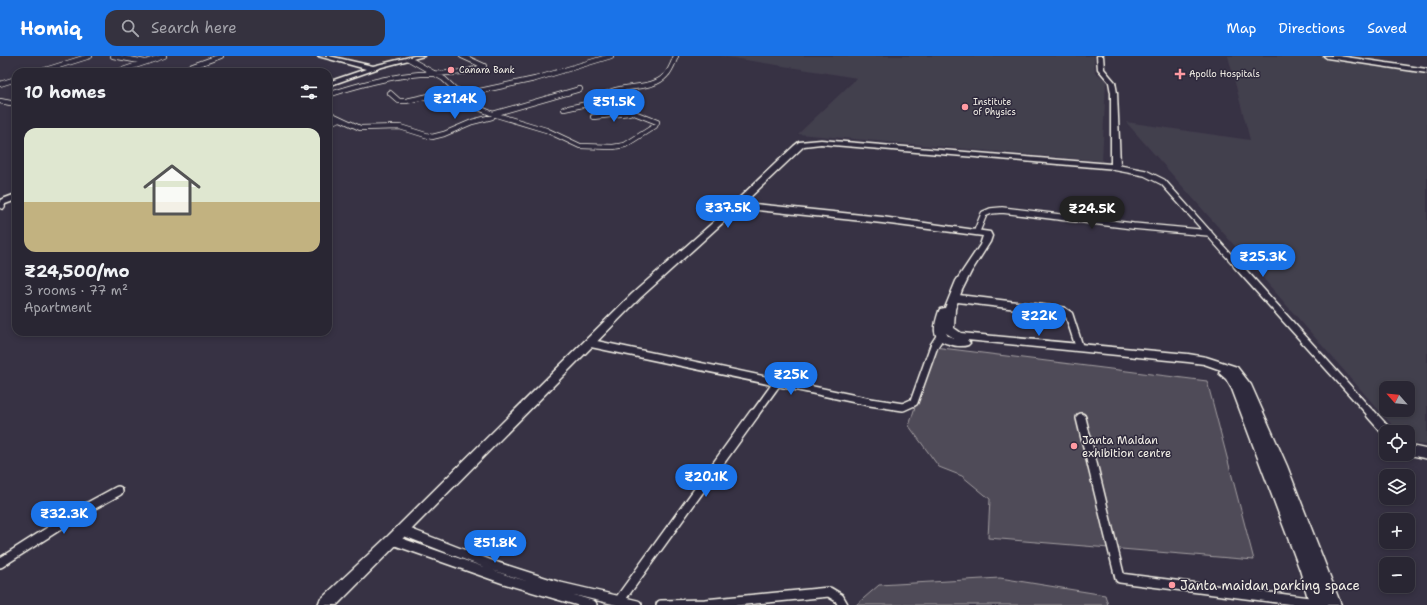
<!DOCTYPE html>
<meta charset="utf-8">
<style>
:root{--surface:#292633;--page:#35323f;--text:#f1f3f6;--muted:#a5a5ac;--line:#45434e;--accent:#1a73e8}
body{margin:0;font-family:"Shantell Sans",sans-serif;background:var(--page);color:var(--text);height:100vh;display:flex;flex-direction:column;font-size:15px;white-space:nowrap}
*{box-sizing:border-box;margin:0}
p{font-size:13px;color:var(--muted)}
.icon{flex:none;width:22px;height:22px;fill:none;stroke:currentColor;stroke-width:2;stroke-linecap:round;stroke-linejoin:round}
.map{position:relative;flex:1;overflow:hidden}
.drawer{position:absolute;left:12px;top:12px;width:320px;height:268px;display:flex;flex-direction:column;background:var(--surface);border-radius:12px;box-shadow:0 2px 6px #0003,0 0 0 1px var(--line)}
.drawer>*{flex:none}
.needle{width:26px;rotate:297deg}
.fabs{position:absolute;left:1379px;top:325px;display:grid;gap:8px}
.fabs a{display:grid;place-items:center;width:36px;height:36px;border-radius:8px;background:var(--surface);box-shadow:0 2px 6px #0003,0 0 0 1px var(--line);font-size:20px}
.price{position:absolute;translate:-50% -34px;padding:0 9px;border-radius:14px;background:var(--accent);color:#fff;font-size:13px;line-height:26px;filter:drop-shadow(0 1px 2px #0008)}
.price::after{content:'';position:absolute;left:50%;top:24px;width:12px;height:9px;margin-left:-6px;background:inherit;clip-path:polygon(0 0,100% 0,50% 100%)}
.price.on{background:#222;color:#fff}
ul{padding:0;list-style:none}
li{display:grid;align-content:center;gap:8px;height:212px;padding:0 12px}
li span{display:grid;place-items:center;height:124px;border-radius:12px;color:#555}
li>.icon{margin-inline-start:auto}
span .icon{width:72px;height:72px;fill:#fffc;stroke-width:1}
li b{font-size:17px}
h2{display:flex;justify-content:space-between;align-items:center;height:48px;padding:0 12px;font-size:17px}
header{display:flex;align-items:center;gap:24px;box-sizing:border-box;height:56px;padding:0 20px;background:var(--accent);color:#fff}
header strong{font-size:19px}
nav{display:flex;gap:22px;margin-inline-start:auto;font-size:14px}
.search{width:280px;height:36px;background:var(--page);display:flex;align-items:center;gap:10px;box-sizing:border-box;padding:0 14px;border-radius:12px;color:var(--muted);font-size:15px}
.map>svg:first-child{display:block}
</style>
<header>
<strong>Homiq</strong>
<div class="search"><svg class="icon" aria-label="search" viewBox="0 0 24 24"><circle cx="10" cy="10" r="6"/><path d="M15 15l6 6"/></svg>Search here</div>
<nav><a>Map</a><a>Directions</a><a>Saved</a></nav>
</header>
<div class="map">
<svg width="1427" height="549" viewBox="0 0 1427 549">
<rect width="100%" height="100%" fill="#373244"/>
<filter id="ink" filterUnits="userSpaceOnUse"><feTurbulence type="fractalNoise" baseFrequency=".025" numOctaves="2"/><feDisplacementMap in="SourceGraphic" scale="8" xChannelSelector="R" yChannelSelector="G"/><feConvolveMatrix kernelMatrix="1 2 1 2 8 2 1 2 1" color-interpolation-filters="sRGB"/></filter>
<g filter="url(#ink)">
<path fill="#433f4e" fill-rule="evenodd" d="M721,0H1094L1095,16L1106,25L1102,105L798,78L857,22Z
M1228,0H1325L1427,16V389L1408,387V376H1398L1126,66L1250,84ZM1386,332H1408V354H1386Z"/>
<path fill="#504b59" stroke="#a29ea0" d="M934,291L1207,325L1254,504L988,482L990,443L962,420L939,411L909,370Z
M1000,522L1105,539L1108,549H856L879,529Z"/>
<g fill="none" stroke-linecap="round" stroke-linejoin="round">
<defs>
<path id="street-far3" d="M113,0L145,6
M409,3L444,23L466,44L479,52L493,58L546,74L580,90L613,91L625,89L655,70L657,66L599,43C618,25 650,37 666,19C671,14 673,7 676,0
M39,16L90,0
M117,16L164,0
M176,16L221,0
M0,28L16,23
M390,37L399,45H406L457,34
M328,39C355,30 383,22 411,19C435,16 462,20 484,10L462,0
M461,39L535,23L611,0
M0,45L16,48
M564,53L601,45
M328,57L360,72L400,71L432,81L444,78L472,66L492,61L493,58L580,33
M593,61L629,57
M328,67L340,63"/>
<path id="street-far2" d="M1113,111L1145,117L1163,126L1238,210
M0,149L2,150
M977,175L984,158L991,155L1002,154L1133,170L1209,177"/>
<path id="street-far1" d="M1237,209L1372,359
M954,242L1063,255L1069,259L1079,290
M589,287L870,346L903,351L914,346L934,290L941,279
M754,359L777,327"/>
<path id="street" d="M1371,358L1387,376
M1081,362L1120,522L1317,547
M1408,394L1427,398
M401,474L491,509L560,531L637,549
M393,484L504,523L592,549
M0,507L83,454L118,435
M619,545L754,358
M661,549L705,548L829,536L839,542L843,549"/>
<path id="secondary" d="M318,0H329L373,10L414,0H424L382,11L328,30V26L366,13Z
M1097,0H1103L1104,13L1115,26L1117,37L1120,109L1116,113L821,88L804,90L744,147L882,161L990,176L992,180L990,186L971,216L962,234L955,253L954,272L961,277L1188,298L1206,301L1237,311L1251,329L1287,410L1341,549H1310L1300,514L1232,333L1226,323L1219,317L1221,314L1204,308L1188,306L967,284L970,287L968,289C962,291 955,290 949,288C930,283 934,270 939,255L940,253L945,252L956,225L980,189L983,180L882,167L739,152L640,242L337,549H318L320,544L388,480L632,238L718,162L794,90L799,86L821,84L1111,108V37L1109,26L1098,13ZM946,277L954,282L948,280Z
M1324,0H1339L1427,13V17L1327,2Z
M16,138V144L0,150V144Z"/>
</defs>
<use href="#street-far3" stroke="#f4f1e8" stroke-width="6"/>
<use href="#street-far2" stroke="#f4f1e8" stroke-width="8"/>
<use href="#street-far1" stroke="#f4f1e8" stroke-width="10"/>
<use href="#street" stroke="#f4f1e8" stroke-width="12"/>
<use href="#secondary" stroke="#f4f1e8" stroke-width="3"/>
<use href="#street-far3" stroke="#2f2a3d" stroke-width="4.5"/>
<use href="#street-far2" stroke="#2f2a3d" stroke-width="5.5"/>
<use href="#street-far1" stroke="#2f2a3d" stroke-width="7"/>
<use href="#street" stroke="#2f2a3d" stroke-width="9"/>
<use href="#secondary" fill="#2f2a3d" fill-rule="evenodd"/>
</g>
</g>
<g fill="#ff9aa2" stroke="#2f2a3d" stroke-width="1.5">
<circle cx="451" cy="14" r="4"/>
<path d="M1178 12h4v4h4v4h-4v4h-4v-4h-4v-4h4z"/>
<circle cx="965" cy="51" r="4"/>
<circle cx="1074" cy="390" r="4"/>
<circle cx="1172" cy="529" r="4"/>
</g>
<g text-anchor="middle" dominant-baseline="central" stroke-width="3" stroke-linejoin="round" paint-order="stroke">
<g font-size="9" fill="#f4f1e8" stroke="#2f2a3d" text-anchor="start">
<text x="459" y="14">Canara Bank</text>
<text x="1189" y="18">Apollo Hospitals</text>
<text x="973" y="46">Institute<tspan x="973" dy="10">of Physics</tspan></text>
</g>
<g font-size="11" fill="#f4f1e8" stroke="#2f2a3d" text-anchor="start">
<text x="1082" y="384">Janta Maidan<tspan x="1082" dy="13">exhibition centre</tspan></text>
</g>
<g font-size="13" fill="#f4f1e8" stroke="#2f2a3d" text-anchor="start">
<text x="1180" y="529">Janta maidan parking space</text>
</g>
</g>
</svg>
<div class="fabs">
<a><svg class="needle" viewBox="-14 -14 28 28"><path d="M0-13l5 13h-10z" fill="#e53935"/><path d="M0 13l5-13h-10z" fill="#a5a5ac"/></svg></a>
<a><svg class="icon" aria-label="locate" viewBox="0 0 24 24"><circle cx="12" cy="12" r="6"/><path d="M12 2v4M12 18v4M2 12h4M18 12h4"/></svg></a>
<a><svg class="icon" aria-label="layers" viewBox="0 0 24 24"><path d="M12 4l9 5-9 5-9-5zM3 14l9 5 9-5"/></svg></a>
<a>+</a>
<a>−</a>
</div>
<b class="price" style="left:455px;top:64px">₹21.4K</b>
<b class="price" style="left:614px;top:67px">₹51.5K</b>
<b class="price" style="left:728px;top:173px">₹37.5K</b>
<b class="price on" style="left:1092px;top:174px">₹24.5K</b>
<b class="price" style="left:1263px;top:222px">₹25.3K</b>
<b class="price" style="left:1039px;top:281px">₹22K</b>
<b class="price" style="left:791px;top:340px">₹25K</b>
<b class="price" style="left:706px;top:442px">₹20.1K</b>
<b class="price" style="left:64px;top:479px">₹32.3K</b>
<b class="price" style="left:495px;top:508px">₹51.8K</b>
<section class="drawer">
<h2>10 homes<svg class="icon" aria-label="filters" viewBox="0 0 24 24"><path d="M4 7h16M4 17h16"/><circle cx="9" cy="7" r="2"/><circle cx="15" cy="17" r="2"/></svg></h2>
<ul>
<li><span style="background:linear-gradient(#dfe7d0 60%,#c2b280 0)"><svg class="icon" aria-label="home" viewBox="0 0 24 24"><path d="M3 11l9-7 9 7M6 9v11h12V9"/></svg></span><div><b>₹24,500/mo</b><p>3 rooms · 77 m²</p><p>Apartment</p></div></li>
</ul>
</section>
</div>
